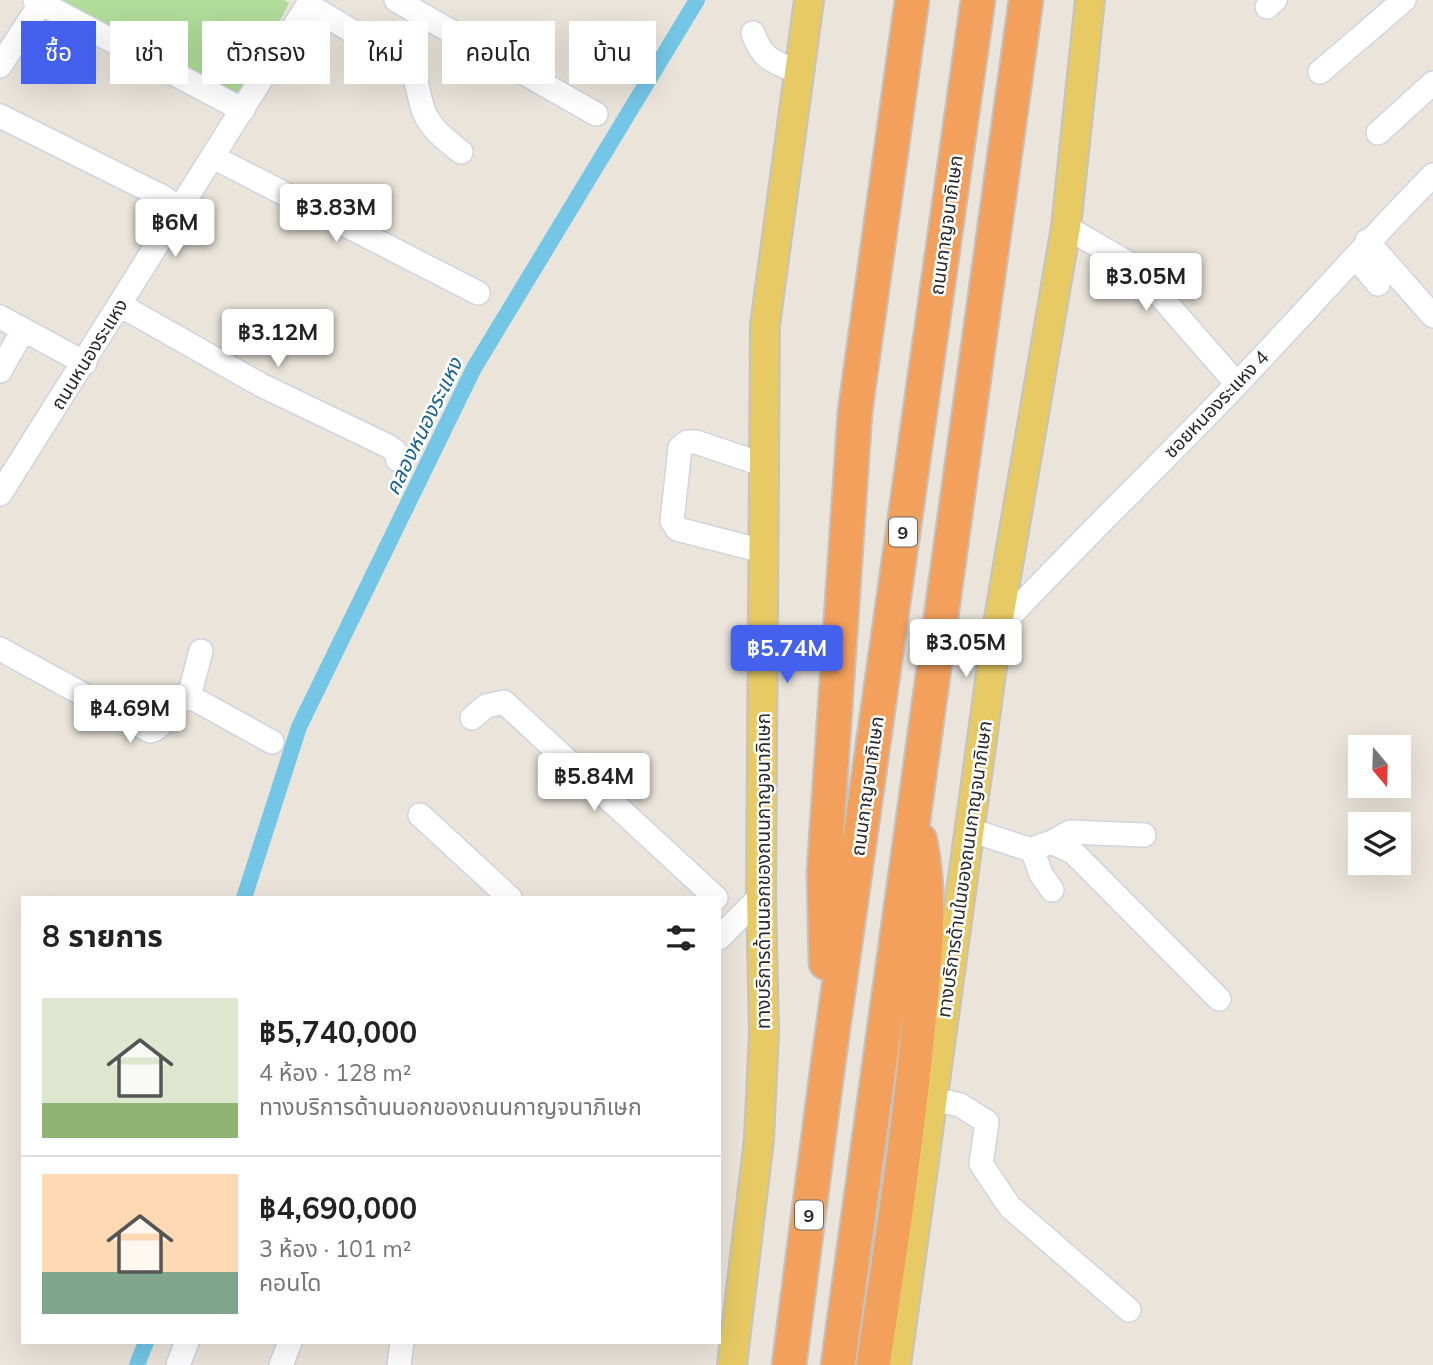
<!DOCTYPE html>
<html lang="th">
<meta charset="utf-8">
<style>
:root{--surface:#fff;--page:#f6f6f6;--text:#222;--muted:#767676;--line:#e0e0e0;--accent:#4461ed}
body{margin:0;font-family:Mulish,"Noto Sans Thai",sans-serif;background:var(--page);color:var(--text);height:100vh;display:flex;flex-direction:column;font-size:26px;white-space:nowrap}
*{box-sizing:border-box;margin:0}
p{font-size:23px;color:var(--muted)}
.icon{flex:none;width:38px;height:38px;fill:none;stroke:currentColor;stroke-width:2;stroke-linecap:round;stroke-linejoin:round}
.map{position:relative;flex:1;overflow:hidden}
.side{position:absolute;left:21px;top:896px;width:700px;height:448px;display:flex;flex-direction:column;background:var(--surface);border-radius:0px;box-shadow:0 7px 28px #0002}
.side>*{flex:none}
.top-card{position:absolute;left:21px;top:21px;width:700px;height:63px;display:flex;gap:14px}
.needle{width:46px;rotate:161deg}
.fabs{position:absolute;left:1348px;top:735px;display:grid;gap:14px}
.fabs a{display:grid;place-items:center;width:63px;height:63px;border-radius:0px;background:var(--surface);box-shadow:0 7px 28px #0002;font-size:35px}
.price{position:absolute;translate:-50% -60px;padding:0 16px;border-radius:7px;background:#fff;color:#222;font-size:23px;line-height:46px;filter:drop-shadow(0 2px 4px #0008)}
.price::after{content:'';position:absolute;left:50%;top:42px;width:21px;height:16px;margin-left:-10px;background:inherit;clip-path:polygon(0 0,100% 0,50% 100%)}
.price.selected{background:var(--accent);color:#fff}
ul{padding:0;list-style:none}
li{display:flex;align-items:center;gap:21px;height:175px;padding:0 21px}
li+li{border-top:2px solid var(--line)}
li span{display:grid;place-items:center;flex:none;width:196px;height:140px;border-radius:0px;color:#555}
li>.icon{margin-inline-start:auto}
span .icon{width:84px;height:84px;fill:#fffc;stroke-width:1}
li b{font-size:30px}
h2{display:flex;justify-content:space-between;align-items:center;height:84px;padding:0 21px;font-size:30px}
.tag{padding:0 24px;border-radius:0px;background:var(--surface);box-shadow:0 7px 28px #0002;font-size:24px;line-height:63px}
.tag.selected{background:var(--accent);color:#fff}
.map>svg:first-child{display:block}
</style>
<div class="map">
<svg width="1433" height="1365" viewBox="0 0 1433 1365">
<rect width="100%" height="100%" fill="#eae4db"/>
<path fill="#b0dd9a" d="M46,0H284L289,3L240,98Z"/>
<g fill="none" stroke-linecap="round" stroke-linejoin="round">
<path stroke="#74c6e6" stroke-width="16" d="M244,898L299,727L474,368L697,0
M137,1365L146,1342"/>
<defs>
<path id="minor" d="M35,0L243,110
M396,0L596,114
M308,5L409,65C418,80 418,96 424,112C431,129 447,141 461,152
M1267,7L1275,0
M753,33C762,60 774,62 799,72
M0,66L41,3
M1320,72L1404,0
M0,116L163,197L180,210
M1378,133L1433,83
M213,157L478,293
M1066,227L1135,267L1237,384
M1367,241L1433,316
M1356,257L1378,284
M120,305L261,385L388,446L395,451L398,460
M0,317L85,363
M0,371L23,330
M0,494L311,0
M763,551L677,529L672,521L680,448L687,442H696L764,465
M997,630C1075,546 1158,467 1237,384C1303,315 1366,243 1433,175
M0,649L150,731C168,726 167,706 189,696L272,742
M189,696L201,651
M472,718L486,706L504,702L716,898
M420,815L510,898
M970,830L1025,848L1032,849L1052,842L1073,852L1219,999
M1052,842L1070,832L1144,835
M1032,849L1041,874L1052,890
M719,938L761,896
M933,1099L960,1105L987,1122L981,1164L1010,1207L1129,1310
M178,1365L187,1342
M281,1365L290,1342
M399,1365L402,1342"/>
<path id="major" d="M732,1365L759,1139L764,1032L761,896L765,325L809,0
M896,1365L997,630L1066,227L1090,0"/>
<path id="highway" d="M826,963L824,872L855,412L912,0
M789,1365L828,1064L978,0
M838,1365L1026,0
M873,1365C890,1254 907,1143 918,1031C924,967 933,904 920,840"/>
</defs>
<use href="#minor" stroke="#d0d3e0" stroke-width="26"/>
<use href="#major" stroke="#c3c3c3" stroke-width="32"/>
<use href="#highway" stroke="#c3c3c3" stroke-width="37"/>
<use href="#minor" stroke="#fff" stroke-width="23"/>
<use href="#major" stroke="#e7ca63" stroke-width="28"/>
<use href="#highway" stroke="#f3a05c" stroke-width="33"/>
</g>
<g text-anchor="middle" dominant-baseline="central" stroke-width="5" stroke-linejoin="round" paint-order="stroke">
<g fill="#fff" stroke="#686868" stroke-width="2">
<rect x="889" y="517.5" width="28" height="29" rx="5"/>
<rect x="795" y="1200.5" width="28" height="29" rx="5"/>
</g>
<g font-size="18" font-weight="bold" fill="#282828">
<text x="903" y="532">9</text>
<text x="809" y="1215">9</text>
</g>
<g font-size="19" fill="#282828" stroke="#fff">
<text transform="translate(946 225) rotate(-82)">ถนนกาญจนาภิเษก</text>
<text transform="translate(89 354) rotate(-58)">ถนนหนองระแหง</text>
<text transform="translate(1216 404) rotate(-46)">ซอยหนองระแหง 4</text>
<text transform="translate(867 786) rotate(-82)">ถนนกาญจนาภิเษก</text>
<text transform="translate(964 869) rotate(-82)">ทางบริการด้านในของถนนกาญจนาภิเษก</text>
<text transform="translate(763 871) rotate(-90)">ทางบริการด้านนอกของถนนกาญจนาภิเษก</text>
</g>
<g font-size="21" font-style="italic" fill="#16638f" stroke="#fff">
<text transform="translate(423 426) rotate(-64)">คลองหนองระแหง</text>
</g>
</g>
</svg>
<div class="fabs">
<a><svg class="needle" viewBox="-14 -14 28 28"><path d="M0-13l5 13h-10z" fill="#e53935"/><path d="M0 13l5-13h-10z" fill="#767676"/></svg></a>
<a><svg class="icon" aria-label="layers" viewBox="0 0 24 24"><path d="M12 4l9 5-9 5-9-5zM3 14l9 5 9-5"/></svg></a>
</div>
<b class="price" style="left:336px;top:244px">฿3.83M</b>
<b class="price" style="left:175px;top:259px">฿6M</b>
<b class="price" style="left:1146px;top:313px">฿3.05M</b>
<b class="price" style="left:278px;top:369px">฿3.12M</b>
<b class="price" style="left:966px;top:679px">฿3.05M</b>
<b class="price selected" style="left:787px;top:685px">฿5.74M</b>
<b class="price" style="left:130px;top:745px">฿4.69M</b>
<b class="price" style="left:594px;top:813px">฿5.84M</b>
<div class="top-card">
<a class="tag selected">ซื้อ</a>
<a class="tag">เช่า</a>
<a class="tag">ตัวกรอง</a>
<a class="tag">ใหม่</a>
<a class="tag">คอนโด</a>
<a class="tag">บ้าน</a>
</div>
<section class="side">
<h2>8 รายการ<svg class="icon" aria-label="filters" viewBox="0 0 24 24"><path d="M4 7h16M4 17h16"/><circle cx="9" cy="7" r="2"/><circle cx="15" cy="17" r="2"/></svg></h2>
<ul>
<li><span style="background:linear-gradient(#dfe7d0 75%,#8fb573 0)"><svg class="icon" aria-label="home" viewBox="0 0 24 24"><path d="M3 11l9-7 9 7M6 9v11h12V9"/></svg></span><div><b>฿5,740,000</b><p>4 ห้อง · 128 m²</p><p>ทางบริการด้านนอกของถนนกาญจนาภิเษก</p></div></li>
<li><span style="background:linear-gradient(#ffd9b3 70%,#7fa58c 0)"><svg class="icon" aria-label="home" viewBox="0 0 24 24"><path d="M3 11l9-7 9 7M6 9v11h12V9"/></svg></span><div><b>฿4,690,000</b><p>3 ห้อง · 101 m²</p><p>คอนโด</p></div></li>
</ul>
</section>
</div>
